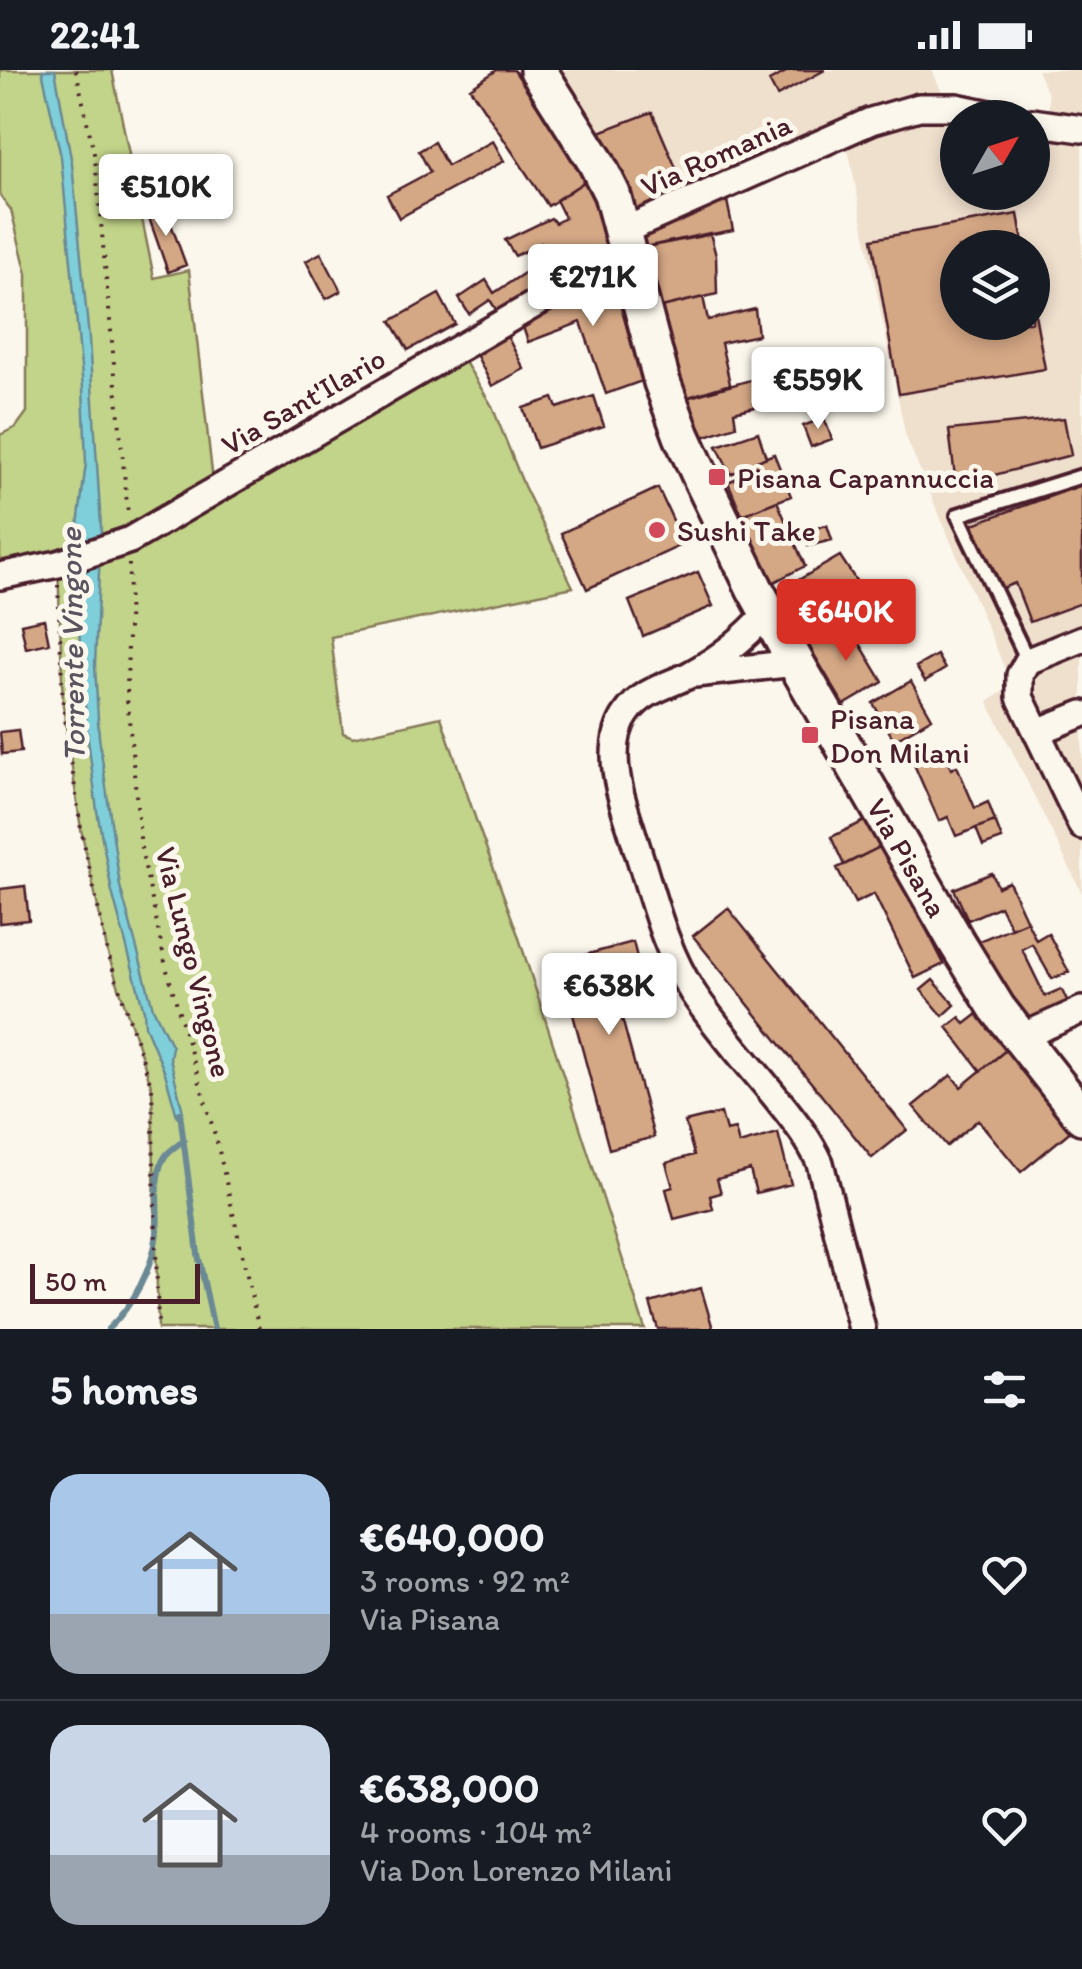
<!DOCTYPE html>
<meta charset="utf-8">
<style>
:root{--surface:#171b24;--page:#20242c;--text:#f1f3f6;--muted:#9ea1a6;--line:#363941;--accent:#d93025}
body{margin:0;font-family:Itim,sans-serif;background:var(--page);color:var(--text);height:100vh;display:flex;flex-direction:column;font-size:38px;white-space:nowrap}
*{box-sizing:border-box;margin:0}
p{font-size:32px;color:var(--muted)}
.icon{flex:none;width:55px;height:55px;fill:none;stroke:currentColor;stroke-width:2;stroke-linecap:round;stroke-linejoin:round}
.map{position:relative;height:1259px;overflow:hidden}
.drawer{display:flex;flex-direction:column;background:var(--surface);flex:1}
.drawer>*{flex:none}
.needle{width:65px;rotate:51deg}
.controls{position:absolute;left:940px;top:30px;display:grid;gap:20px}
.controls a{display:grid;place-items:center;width:110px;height:110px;border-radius:50%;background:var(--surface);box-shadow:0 5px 15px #0003;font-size:50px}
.scale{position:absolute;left:30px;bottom:25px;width:170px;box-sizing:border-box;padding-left:10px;border:5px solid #4a1f2b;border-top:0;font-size:28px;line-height:35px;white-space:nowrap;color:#4a1f2b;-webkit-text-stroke:8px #fbf7ec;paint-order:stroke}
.price{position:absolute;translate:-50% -85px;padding:0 22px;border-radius:10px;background:#fff;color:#222;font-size:32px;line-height:65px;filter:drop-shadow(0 2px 5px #0008)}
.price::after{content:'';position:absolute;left:50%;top:60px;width:30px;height:22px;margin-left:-15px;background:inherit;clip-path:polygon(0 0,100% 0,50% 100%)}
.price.active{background:var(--accent);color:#fff}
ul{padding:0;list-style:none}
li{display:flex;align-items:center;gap:30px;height:250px;padding:0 50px}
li+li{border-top:2px solid var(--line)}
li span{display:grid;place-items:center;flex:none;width:280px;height:200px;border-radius:30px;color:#555}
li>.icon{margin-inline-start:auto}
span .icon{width:120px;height:120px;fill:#fffc;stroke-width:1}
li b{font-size:42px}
h2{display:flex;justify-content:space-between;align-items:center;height:120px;padding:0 50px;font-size:42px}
.status{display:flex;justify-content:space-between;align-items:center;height:70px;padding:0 50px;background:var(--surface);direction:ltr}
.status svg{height:28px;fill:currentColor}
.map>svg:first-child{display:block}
</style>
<div class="status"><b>22:41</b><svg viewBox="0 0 49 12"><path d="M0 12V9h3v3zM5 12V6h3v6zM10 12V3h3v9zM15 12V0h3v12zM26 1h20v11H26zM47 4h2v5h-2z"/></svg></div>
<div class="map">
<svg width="1082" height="1259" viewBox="0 0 1082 1259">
<rect width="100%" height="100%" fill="#fbf7ec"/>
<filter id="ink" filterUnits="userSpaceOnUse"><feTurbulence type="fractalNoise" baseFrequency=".01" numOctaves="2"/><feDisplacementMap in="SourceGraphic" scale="20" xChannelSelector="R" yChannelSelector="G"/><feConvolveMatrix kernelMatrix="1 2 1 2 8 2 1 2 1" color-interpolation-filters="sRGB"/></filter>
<g filter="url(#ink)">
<path fill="#efdfcd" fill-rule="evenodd" d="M538,0H932L943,25L958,48V122H1032L1033,52L1050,55L1048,24L1037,0H1082V823L988,632L1012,615L906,367L845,64L685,128L676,98L652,42L597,63ZM958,178H1032V252H958Z"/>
<path fill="#c2d489" stroke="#867a5a" stroke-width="2.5" d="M0,0H112L154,208L189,200L214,420L457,279L492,336L524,416L573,517L331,567L343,663L353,667L441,647L477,753L518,865L645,1259H158L152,1018L108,884L81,759L63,636L58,495L0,506V365L16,357L27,342V204L11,140L0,125Z"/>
<path fill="#7fcfda" stroke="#6a8994" stroke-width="2.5" d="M42,0H55L72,94L89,269L101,457L95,595L99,667L120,816L153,938L172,977L170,988L183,1042L181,1049L177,1046L165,1003L145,956L144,941L112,822L97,741L87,661L79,559L78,455L86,393L83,318L61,87Z"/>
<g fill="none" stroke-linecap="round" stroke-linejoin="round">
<path stroke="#6a8994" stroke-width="6" d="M180,1043L198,1184L214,1259
M108,1259C133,1236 153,1197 157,1163C160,1139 151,1105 166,1085C170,1080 179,1074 184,1070"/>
</g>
<path fill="#d4a785" stroke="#4a1f2b" stroke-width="2.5" d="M497,0H514L587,110L548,136L470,18Z
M790,0H825L777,26L769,11Z
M652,42L676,98L685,128L631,150L597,63Z
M493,71L504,91L399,148L387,125L430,102L419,81L434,72L447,96Z
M587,110L599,132L608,178L558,207L542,173L515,186L505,170L551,148L555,153L565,148L556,130Z
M726,126L733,160L636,179L632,160Z
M164,135L186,195L168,202L147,142Z
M1018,144L1024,178H958V252H1032V227L1045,299L899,324L872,169Z
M710,163L716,186L717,224L653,239L636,179Z
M321,183L341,221L326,229L306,191Z
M541,192L556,214L502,249L490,230L469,244L459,228L486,210L494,223Z
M611,202L642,311L606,324L581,252L528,272L520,248Z
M439,224L455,254L408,280L391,251Z
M703,227L708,250L755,239L758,265L721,273L730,314L679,330L653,239Z
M503,258L524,299L492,316L471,274Z
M761,307L767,334L734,342L736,356L697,369L679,330Z
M594,326L604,356L537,378L523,338L553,328L557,338Z
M824,348L832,369L811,377L803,356Z
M1064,348L1071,385L956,415L949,360Z
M758,362L766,387L731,404L717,376Z
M774,384L791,426L742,445L728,412L751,402L748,395Z
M1082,415V533L1030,552L1015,513L997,520L973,454Z
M658,418L684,474L587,519L561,463Z
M777,431L805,496L772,513L742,445Z
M827,455L832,470L808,476L804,461Z
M840,486L881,549L866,557L854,537L801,565L778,522Z
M698,502L713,536L643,566L629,531Z
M44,549L49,573L26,578L21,554Z
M847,552L883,612L844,635L808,575Z
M937,585L945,599L925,611L916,597Z
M911,611L932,648L894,670L873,633Z
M18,660L21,682L2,684L0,662Z
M942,677L951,699L957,696L975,738L988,732L995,751L956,766L948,747L939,751L912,690Z
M871,748L884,775L844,795L831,767Z
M995,751L1002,769L983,776L976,758Z
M884,775L944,894L915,908L874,824L855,833L837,798Z
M992,803L998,817L1009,812L1027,851L1011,858L1000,836L968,850L954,819Z
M25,816L29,850L0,853V819Z
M728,838L907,1060L872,1088L693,866Z
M1027,851L1036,870L1048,863L1069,902L1052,909L1032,874L1022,879L1045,926L1061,919L1072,939L1022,963L969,875Z
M633,872L645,918L616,926L654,1067L609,1079L559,892Z
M933,910L955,935L943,946L921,920Z
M978,944L1007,979L981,1001L947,957L960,947L965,954Z
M1007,979L1073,1059L1021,1102L978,1050L947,1076L913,1036L951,1005L961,1017Z
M721,1043L726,1061L735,1059L739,1074L778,1063L791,1114L756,1123L750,1100L717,1109L721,1123L710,1126L713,1139L674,1149L666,1119L673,1117L666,1093L694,1085L685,1052Z
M701,1218L713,1259H658L650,1233Z"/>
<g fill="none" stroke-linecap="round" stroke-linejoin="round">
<defs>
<path id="service" d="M1028,591L958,445L1082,406"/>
<path id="minor" d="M1032,52L1082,59
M623,161L871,51L919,37H956L1009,48
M0,506L58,494L130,470L626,181
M767,543C746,567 720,588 691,604C668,616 643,620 627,643C618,655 615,671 615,686C615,715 628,747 636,775C652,824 664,879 693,923C718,961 750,995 778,1030C794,1050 810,1070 820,1093L862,1259
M1082,569L1028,591L1020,605V627L1082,756
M695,604L796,593
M1037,662L1082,644
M1035,961L1082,940"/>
<g id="secondary">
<path id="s1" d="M538,0L596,92L612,124L662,312L682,366L703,412L755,519L796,593L957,873L997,938L1082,1046"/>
</g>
</defs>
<use href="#service" stroke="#4a1f2b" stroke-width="20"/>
<use href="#minor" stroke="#4a1f2b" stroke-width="32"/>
<use href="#secondary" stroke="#4a1f2b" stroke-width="42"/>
<path stroke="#4a1f2b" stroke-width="4" stroke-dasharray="2.5 8" stroke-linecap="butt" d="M76,0L95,88L128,445
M129,494L127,628L141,778L166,897L217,1072L259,1259
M58,515L63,636L81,759L108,884L152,1018L158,1259"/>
<use href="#service" stroke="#fbf7ec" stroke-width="12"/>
<use href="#minor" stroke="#fbf7ec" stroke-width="25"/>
<use href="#secondary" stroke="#fbf7ec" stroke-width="35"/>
</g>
</g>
<g fill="#d1495b" stroke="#fbf7ec" stroke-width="4">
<rect x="707" y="397" width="20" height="20" rx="5"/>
<circle cx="657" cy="460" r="10"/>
<rect x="800" y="655" width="20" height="20" rx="5"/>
</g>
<g text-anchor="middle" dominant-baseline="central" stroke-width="10" stroke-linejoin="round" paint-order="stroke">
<g font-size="30" fill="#4a1f2b" stroke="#fbf7ec">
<text transform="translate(716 85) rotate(-24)">Via Romania</text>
<text transform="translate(303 331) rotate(-30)">Via Sant'Ilario</text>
<text stroke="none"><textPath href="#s1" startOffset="875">Via Pisana</textPath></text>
<text transform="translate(194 892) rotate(76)">Via Lungo Vingone</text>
</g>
<g font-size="30" fill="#4a1f2b" stroke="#fbf7ec" text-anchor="start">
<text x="737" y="407">Pisana Capannuccia</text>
<text x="677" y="460">Sushi Take</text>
<text x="830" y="648">Pisana<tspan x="830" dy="34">Don Milani</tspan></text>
</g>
<g font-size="32" font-style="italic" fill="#5a5460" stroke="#fbf7ec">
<text transform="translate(72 575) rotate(-91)">Torrente Vingone</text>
</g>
</g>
</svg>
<div class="controls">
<a><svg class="needle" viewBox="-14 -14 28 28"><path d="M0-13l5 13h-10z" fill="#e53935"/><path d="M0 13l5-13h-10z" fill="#9ea1a6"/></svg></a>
<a><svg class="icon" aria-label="layers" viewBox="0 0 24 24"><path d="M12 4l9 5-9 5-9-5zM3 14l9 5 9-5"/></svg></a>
</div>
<div class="scale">50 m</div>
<b class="price" style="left:166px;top:169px">€510K</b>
<b class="price" style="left:593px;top:259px">€271K</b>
<b class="price" style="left:818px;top:362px">€559K</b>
<b class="price active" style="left:846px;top:594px">€640K</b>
<b class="price" style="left:609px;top:968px">€638K</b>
</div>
<section class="drawer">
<h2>5 homes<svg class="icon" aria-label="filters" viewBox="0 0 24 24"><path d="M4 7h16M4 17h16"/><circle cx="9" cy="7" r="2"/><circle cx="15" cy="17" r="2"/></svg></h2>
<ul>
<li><span style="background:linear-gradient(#a9c7e8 70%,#9aa5b1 0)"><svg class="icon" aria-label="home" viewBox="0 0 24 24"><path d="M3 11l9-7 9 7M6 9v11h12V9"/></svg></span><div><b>€640,000</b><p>3 rooms · 92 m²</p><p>Via Pisana</p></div><svg class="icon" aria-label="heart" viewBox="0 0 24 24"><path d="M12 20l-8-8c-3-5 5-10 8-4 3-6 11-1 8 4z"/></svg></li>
<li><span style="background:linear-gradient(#c9d6e8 65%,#9aa5b1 0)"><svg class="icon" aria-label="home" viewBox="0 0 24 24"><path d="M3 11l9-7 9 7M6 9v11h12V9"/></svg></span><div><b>€638,000</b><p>4 rooms · 104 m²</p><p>Via Don Lorenzo Milani</p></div><svg class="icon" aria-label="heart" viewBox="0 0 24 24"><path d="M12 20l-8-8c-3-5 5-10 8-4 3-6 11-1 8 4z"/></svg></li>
</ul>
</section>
